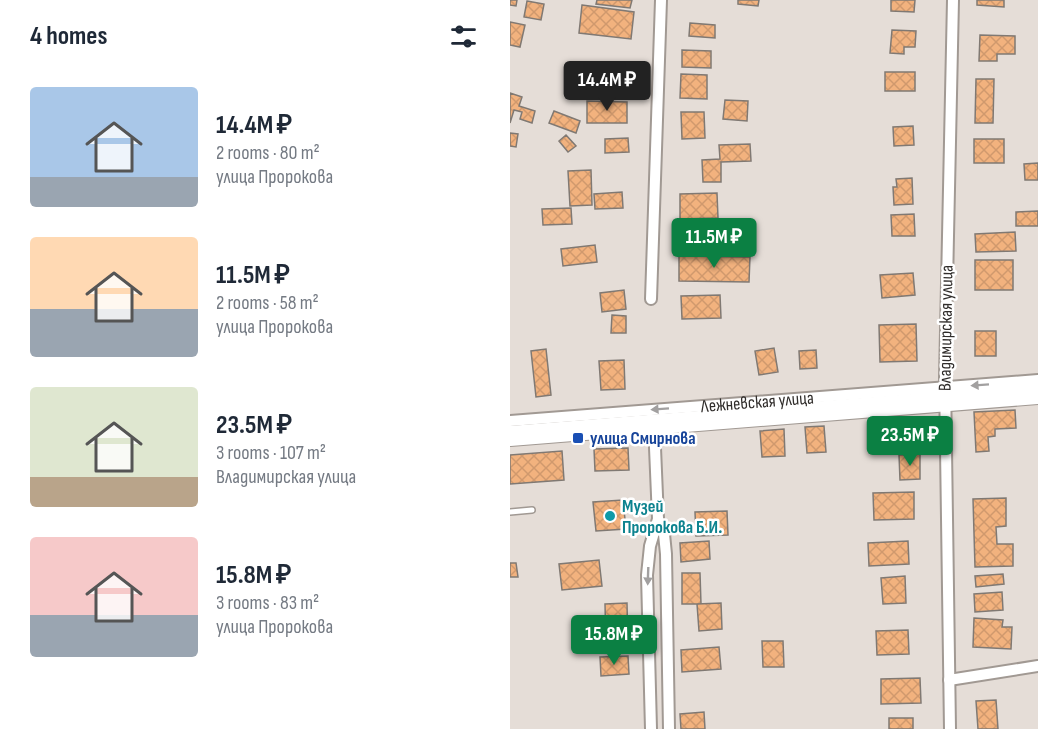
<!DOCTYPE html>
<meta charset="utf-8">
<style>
:root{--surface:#fff;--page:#f2f2f3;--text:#1f2937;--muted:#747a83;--accent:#0b8043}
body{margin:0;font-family:"Sofia Sans Condensed",sans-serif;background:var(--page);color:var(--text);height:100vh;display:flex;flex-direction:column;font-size:22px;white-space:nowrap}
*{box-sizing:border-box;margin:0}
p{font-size:20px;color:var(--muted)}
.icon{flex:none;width:33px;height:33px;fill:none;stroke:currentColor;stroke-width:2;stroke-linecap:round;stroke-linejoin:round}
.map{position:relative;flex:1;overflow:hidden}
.sheet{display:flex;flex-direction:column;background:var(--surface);width:510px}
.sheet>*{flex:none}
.price{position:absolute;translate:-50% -51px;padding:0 14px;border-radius:6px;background:var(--accent);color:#fff;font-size:20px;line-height:39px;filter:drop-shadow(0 2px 3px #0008)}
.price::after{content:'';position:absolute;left:50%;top:36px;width:18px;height:14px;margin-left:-9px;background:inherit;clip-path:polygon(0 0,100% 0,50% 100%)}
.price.on{background:#222;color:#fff}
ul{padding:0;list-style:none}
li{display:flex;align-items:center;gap:18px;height:150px;padding:0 30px}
li span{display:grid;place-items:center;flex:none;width:168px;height:120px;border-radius:6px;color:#555}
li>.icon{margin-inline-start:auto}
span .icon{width:72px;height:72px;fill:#fffc;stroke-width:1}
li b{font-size:26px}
h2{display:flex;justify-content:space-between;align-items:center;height:72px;padding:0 30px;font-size:26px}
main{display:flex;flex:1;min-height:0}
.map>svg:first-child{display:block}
</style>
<main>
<section class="sheet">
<h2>4 homes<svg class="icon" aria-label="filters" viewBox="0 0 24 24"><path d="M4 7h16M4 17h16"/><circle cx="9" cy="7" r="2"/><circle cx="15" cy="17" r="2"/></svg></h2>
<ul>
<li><span style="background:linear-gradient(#a9c7e8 75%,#9aa5b1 0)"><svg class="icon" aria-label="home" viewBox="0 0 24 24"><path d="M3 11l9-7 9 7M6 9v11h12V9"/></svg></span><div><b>14.4M ₽</b><p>2 rooms · 80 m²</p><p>улица Пророкова</p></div></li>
<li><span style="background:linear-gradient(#ffd9b3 60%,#9aa5b1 0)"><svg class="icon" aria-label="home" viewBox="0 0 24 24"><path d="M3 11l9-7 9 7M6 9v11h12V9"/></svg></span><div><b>11.5M ₽</b><p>2 rooms · 58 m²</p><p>улица Пророкова</p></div></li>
<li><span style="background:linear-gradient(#dfe7d0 75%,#b9a48a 0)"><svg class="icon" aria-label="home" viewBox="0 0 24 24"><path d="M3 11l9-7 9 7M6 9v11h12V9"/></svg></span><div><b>23.5M ₽</b><p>3 rooms · 107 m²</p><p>Владимирская улица</p></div></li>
<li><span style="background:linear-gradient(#f6c9c9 65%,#9aa5b1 0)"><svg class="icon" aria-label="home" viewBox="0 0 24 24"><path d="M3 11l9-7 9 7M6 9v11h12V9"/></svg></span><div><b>15.8M ₽</b><p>3 rooms · 83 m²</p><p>улица Пророкова</p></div></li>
</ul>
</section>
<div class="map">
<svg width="528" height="729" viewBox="0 0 528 729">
<defs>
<pattern id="building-cross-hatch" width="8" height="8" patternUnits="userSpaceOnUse" patternTransform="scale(1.5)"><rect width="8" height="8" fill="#f2b27e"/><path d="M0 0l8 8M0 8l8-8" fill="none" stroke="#d0996d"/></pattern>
</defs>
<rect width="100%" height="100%" fill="#e5ddd7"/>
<path fill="url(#building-cross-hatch)" stroke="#807973" stroke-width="1.5" d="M0,0H7L6,6L0,5Z
M87,0H122L120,8L86,4Z
M228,0H249L248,6L228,4Z
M381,0H405L404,12L381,11Z
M467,0H494V7L467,5Z
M17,1L34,4L31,20L14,17Z
M72,5L124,12L121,39L69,33Z
M0,22L15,25L10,47L0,45Z
M180,23L205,25V38L179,36Z
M382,30L406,31L405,47H394V54L380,53Z
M470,35L505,36V54H487V61H469Z
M172,50L201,51V68L172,67Z
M97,64L117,65L116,92H96Z
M375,72H405V91H375Z
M171,74L197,75V99L170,98Z
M466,79H484L483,123H465Z
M0,93L12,97L9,106L25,111L22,123L10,119L12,112L4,110L0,123Z
M215,100L238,101L237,121L213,119Z
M77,101L117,102V123H77Z
M44,111L70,121L66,133L39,123Z
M171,112H194L195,138L172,139Z
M403,126L404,145L384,146L383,127Z
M0,133L8,134L6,147L0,146Z
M56,135L66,146L58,152L49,141Z
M118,138L119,152L95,153V139Z
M464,139H494V163H464Z
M240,144L241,161L211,162V182H193L192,160L210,159L209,145Z
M528,163V180H515L514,164Z
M81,170L82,205L60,206L58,171Z
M402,178L403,204L384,205L383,187H387L386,179Z
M112,192L113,208L85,209L84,194Z
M207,193L208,218L170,219V194Z
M61,208L62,224L33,225L32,209Z
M528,211V226H506V212Z
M404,214L405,236H382L381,215Z
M170,226L188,227L187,247L169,246Z
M505,232L506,251L466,252L465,234Z
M85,245L87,262L53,266L51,249Z
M169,256L240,257L239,282L169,281Z
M465,260H503V290H465Z
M403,273L405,295L372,298L370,275Z
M114,290L116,309L92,312L90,293Z
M210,295L211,318L172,319L171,296Z
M102,315L116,316V333H101Z
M406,324L407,361L370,362L369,325Z
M465,331H486V356H465Z
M264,348L268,372L249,375L245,351Z
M36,349L41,395L26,397L21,351Z
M306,350L307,368L290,369L289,351Z
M114,360L115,389L91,390L89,361Z
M505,410L506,428L485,429V436L478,437L479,451L466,452L464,412Z
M403,419L404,440L380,441L379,420Z
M314,426L316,452L297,453L295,427Z
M274,429L275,456L252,457L250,431Z
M118,448L119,470L85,471L84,449Z
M52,451L54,480L0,484V455Z
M410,454V479L390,480L389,455Z
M404,492V519L364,520L363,493Z
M496,498V526L486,527L487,544H503V566L465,567L463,499Z
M113,500L116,529L86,531L83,502Z
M217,511L218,535L186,536L185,512Z
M199,541L200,559L171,562L170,543Z
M398,541L399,564L359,566L358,543Z
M89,560L92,586L52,590L49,564Z
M0,563H6L8,577H0Z
M172,573H190L191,604H172Z
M493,574L494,584L466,587L465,576Z
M395,576L396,603L373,604L371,578Z
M492,592L493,610L465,612L464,594Z
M117,603L118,647H96L95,604Z
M211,603L212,629L189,631L187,604Z
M464,618L493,620L492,627H502L501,649L463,647Z
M398,630L399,654L367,655L366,631Z
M252,641H273L274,667H253Z
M209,647L211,669L172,672L171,650Z
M118,656L119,674L91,676L90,657Z
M410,678L411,703L371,704V679Z
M486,700L488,729H468L466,701Z
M194,712L195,729H171L170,714Z
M379,718H403V729H379Z"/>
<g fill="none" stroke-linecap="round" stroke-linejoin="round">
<defs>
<path id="lane" d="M0,512L22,510"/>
<g id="street">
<path d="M141,299L151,0"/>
<path id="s1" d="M0,421L528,380"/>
<path d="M144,424L148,519L154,534L156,554L159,729"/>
<path d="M439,680L528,666"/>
<path d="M141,729L137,575L140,546L148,519"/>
<path d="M440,729L435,378L443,0"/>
</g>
<path id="highway" d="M0,436L528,394"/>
</defs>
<use href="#lane" stroke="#a19993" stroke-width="8"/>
<use href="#street" stroke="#a19993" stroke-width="14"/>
<use href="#highway" stroke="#a19993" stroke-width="22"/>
<use href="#lane" stroke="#fff" stroke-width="5"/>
<use href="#street" stroke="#fff" stroke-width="10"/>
<use href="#highway" stroke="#fff" stroke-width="20"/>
</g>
<defs><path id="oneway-solid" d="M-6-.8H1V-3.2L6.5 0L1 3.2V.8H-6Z" transform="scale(1.5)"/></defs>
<g fill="#a2a0a0">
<use href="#oneway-solid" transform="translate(470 385) rotate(176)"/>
<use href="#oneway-solid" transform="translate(150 409) rotate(176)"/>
<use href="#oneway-solid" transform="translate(138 576) rotate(92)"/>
</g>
<rect fill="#1a4fb4" stroke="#fff" stroke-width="2" x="62" y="432" width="12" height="12" rx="3"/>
<circle fill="#0f9aa8" stroke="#fff" stroke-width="2" cx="100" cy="516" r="6"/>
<g text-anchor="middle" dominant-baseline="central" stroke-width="5" stroke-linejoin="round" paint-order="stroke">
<g font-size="18" fill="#302d2b" stroke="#fff">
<text transform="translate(436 328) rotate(-89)">Владимирская улица</text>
<text stroke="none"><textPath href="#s1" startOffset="248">Лежневская улица</textPath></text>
</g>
<g font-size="18" font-weight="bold" fill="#164399" stroke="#fff" text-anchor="start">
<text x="80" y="438">улица Смирнова</text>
</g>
<g font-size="18" font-weight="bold" fill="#0d838f" stroke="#fff" text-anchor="start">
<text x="112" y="506">Музей<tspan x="112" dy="21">Пророкова Б.И.</tspan></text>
</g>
</g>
</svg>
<b class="price on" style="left:97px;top:112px">14.4M ₽</b>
<b class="price" style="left:204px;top:269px">11.5M ₽</b>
<b class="price" style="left:400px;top:467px">23.5M ₽</b>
<b class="price" style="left:104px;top:666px">15.8M ₽</b>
</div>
</main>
